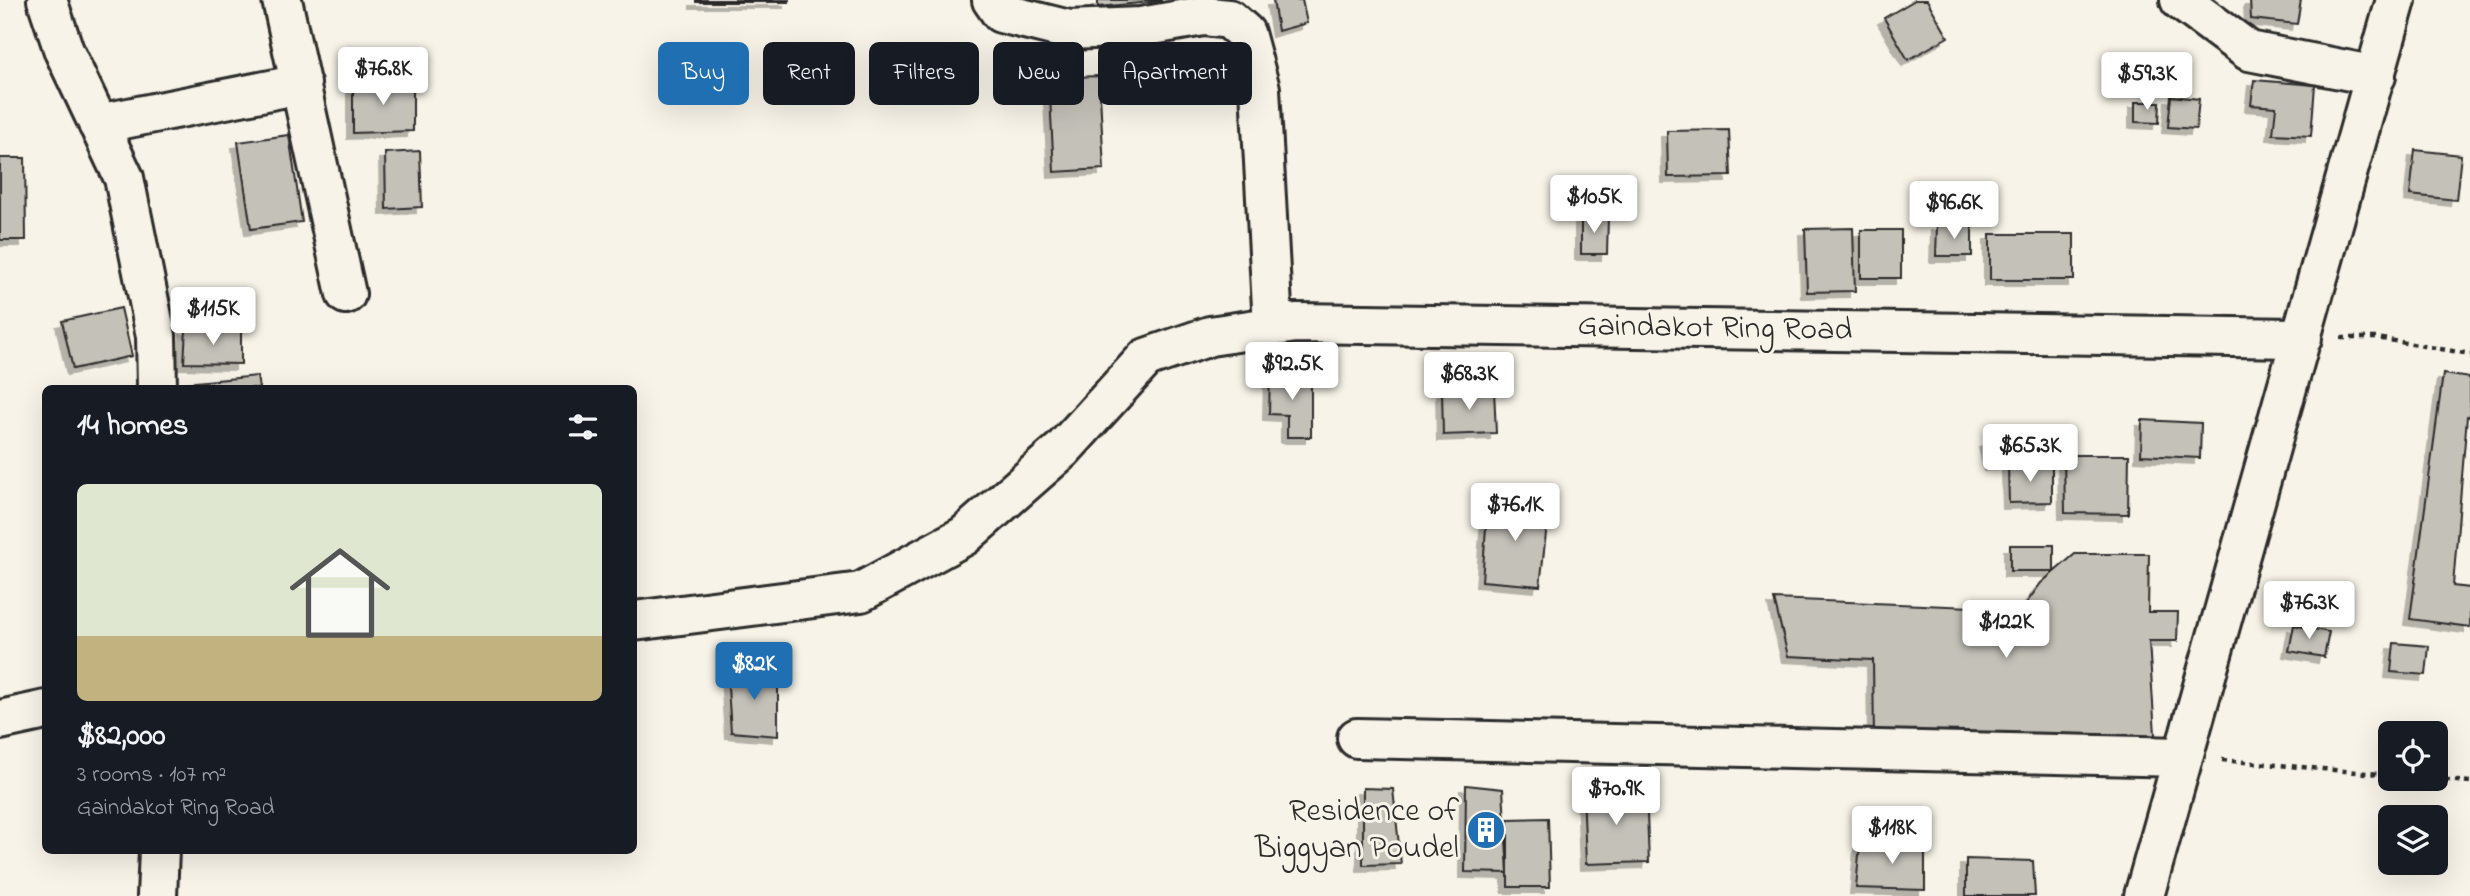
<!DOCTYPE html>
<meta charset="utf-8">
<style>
:root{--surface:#171b24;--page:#242831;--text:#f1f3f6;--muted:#9ea1a6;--accent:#1f6fb2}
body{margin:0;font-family:"Indie Flower",sans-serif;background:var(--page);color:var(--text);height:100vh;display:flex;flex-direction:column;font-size:26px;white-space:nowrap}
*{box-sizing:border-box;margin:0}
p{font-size:23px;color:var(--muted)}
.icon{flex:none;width:38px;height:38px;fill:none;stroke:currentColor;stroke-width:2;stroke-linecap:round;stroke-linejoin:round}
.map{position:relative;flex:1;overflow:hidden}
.sheet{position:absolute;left:42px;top:385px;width:595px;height:469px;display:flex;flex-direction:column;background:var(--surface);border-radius:10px;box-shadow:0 7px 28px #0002}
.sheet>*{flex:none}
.top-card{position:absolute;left:658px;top:42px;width:665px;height:63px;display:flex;gap:14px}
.buttons{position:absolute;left:2378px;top:721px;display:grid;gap:14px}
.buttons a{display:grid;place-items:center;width:70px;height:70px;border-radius:10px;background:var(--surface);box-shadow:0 7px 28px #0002;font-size:35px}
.price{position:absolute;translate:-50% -60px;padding:0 16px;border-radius:7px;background:#fff;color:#222;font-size:23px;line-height:46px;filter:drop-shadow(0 2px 4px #0008)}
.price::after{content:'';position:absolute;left:50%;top:42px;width:21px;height:16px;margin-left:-10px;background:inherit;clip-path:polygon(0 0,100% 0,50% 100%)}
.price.on{background:var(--accent);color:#fff}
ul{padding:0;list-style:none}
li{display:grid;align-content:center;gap:14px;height:371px;padding:0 35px}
li span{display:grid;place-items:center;height:217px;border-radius:10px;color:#555}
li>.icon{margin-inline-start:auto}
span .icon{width:126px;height:126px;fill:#fffc;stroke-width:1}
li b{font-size:30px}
h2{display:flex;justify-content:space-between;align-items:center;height:84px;padding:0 35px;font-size:30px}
.tag{padding:0 24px;border-radius:10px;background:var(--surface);box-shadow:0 7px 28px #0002;font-size:24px;line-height:63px}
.tag.on{background:var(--accent);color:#fff}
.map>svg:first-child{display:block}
</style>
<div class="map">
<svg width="2470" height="896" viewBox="0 0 2470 896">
<defs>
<filter id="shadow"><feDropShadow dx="-6" dy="6" stdDeviation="0" flood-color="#0004"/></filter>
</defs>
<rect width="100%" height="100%" fill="#f7f3e8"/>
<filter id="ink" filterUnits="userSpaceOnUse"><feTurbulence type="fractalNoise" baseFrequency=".0143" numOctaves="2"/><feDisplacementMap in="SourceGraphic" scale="14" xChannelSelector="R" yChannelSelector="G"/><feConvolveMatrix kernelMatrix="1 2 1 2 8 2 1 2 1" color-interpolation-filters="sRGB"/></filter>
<g filter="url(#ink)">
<path fill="#c4c1b9" stroke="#2b2b2b" stroke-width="2" filter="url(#shadow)" d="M696,0H789V2H696Z
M1098,0H1161V1L1098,7Z
M1273,0H1302L1307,23L1278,31Z
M1915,0H1927L1948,37L1908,60L1884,18Z
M2250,0H2301L2297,24L2251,19Z
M1099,76L1104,169L1054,172L1049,78Z
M2254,80L2315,85L2311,136L2273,134L2276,107L2251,105Z
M413,81V131L353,133V82Z
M2171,96L2199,99L2196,129L2168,127Z
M2135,102H2160L2159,123L2135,122Z
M1729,130L1731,176L1668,177L1667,131Z
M289,135L302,222L251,229L238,142Z
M2415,150L2461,155L2456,200L2410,195Z
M420,151L422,207L386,209L385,153Z
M0,158H25L26,240H0Z
M1581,215L1608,216L1607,254H1581Z
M1937,225H1972V256H1936Z
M1853,228L1855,291L1807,292L1805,229Z
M1861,230H1901V278H1861Z
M1990,234H2074V280H1990Z
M121,308L132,356L73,369L62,321Z
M186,329L241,331V364L184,363Z
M1270,374H1311V437H1287V415L1269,414Z
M2443,374L2470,378V417L2467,416L2453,586L2470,588V627L2410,619Z
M257,376L259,388H187L186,383Z
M1494,389L1496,433L1443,435L1442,390Z
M2142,420L2201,423L2200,458L2141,455Z
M2012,434L2018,459L1990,465L1985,441Z
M2064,455H2129L2128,514L2065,513Z
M2008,465H2052V502L2009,503Z
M1488,501L1549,507L1540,586L1482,581Z
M2010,545H2054V571H2010Z
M2075,554H2149L2148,612H2178L2177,641H2149L2156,750L1874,739L1873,660L1788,656L1774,599L2022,609L2041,583Z
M2294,625L2329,632L2324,657L2289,651Z
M2394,643L2429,646L2426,675L2391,672Z
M778,670V736L731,732L727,672Z
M1466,785L1503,789L1508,873L1465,872Z
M1363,788L1393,789L1401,864L1363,865Z
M1583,790H1646L1649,862L1586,864Z
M1548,818L1550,887H1508V819Z
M1860,843L1925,844V890L1856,888Z
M1966,859L2033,861L2035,896H1966Z"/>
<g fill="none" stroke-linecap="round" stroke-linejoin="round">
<defs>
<path id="minor" d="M47,0L64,51L124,178L156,336L157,388
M282,0L346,294
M992,0L1001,13L1069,30L1141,27L1203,16L1229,19L1245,33L1260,89L1273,326
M2180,0L2249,51L2376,76
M98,124L301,84
M634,621L861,592L964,536L1062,450L1146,358L1210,336L1296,323L2302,338
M0,720L46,710
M1357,738L2183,757
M157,896L159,850
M2144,896L2396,0"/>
</defs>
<use href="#minor" stroke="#2b2b2b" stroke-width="44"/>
<path stroke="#2b2b2b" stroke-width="4.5" stroke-dasharray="5 5" stroke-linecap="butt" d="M2341,338H2377L2470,354
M2222,760L2390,775
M2435,779L2470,782"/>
<use href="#minor" stroke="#f7f3e8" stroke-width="38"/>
</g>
</g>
<defs>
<symbol id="building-disc" viewBox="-11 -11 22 22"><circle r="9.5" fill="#1f6fb2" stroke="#f7f3e8"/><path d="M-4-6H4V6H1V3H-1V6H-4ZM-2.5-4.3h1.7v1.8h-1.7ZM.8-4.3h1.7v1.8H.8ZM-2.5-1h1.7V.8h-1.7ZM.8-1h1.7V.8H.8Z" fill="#fff"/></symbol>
</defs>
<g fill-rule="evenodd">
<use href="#building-disc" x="1464" y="808" width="44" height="44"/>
</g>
<g text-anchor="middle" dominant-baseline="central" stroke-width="6" stroke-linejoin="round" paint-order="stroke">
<g font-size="32" fill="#2b2b2b" stroke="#f7f3e8">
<text transform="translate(1715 329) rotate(1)">Gaindakot Ring Road</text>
</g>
<g font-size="32" fill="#2b2b2b" stroke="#f7f3e8" text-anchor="end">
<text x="1459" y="812">Residence of<tspan x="1459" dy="37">Biggyan Poudel</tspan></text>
</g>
</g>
</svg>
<div class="buttons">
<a><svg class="icon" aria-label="locate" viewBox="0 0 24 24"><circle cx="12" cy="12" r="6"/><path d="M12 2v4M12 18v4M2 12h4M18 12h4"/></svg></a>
<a><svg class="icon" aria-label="layers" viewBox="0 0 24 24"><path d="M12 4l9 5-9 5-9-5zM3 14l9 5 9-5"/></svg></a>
</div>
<b class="price" style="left:383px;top:107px">$76.8K</b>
<b class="price" style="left:2147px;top:112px">$59.3K</b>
<b class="price" style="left:1594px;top:235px">$105K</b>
<b class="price" style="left:1954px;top:241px">$96.6K</b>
<b class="price" style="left:213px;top:347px">$115K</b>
<b class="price" style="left:1292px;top:402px">$92.5K</b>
<b class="price" style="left:1469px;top:412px">$68.3K</b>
<b class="price" style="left:2030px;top:484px">$65.3K</b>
<b class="price" style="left:1515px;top:543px">$76.1K</b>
<b class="price" style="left:2309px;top:641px">$76.3K</b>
<b class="price" style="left:2006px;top:660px">$122K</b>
<b class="price on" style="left:754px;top:702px">$82K</b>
<b class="price" style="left:1616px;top:827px">$70.9K</b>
<b class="price" style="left:1892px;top:866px">$118K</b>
<div class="top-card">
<a class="tag on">Buy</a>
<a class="tag">Rent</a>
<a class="tag">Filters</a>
<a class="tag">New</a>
<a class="tag">Apartment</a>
</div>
<section class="sheet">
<h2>14 homes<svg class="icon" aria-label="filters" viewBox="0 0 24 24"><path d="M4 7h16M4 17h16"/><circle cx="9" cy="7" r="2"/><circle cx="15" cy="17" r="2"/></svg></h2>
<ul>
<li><span style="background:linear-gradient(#dfe7d0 70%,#c2b280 0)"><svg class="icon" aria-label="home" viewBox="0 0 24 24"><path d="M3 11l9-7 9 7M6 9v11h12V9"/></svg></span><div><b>$82,000</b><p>3 rooms · 107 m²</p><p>Gaindakot Ring Road</p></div></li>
</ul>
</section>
</div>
